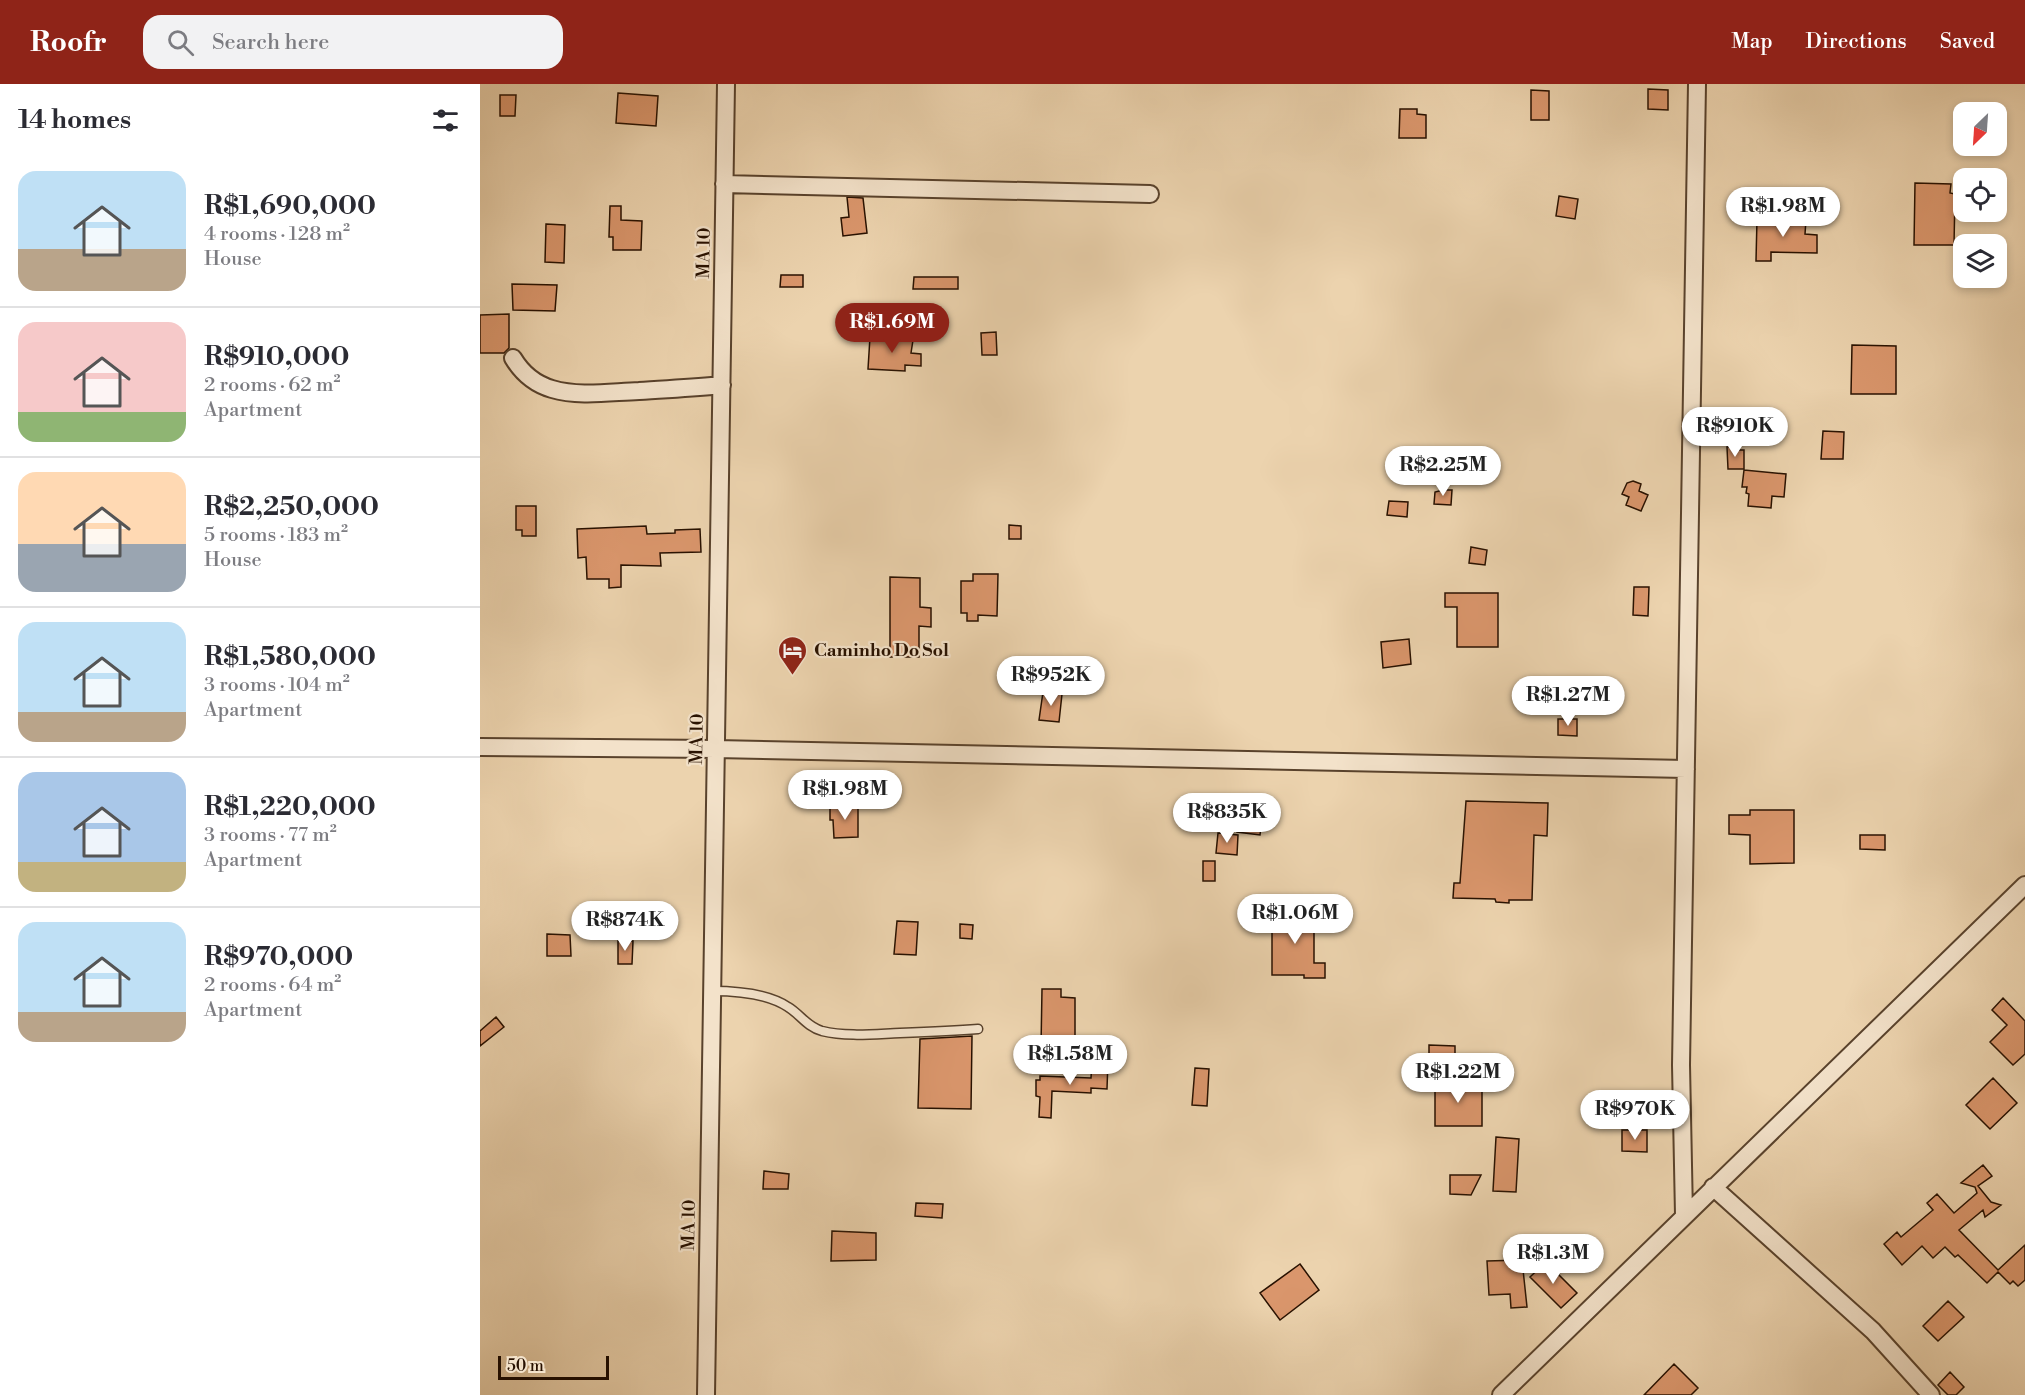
<!DOCTYPE html>
<meta charset="utf-8">
<style>
:root{--surface:#fff;--page:#f2f2f3;--text:#2b2b33;--muted:#7c7c81;--line:#e1e1e2;--accent:#8f2418}
body{margin:0;font-family:"Libre Bodoni",serif;background:var(--page);color:var(--text);height:100vh;display:flex;flex-direction:column;font-size:22px;white-space:nowrap}
*{box-sizing:border-box;margin:0}
p{font-size:20px;color:var(--muted)}
.icon{flex:none;width:33px;height:33px;fill:none;stroke:currentColor;stroke-width:2;stroke-linecap:round;stroke-linejoin:round}
.map{position:relative;flex:1;overflow:hidden}
.sheet{display:flex;flex-direction:column;background:var(--surface);width:480px}
.sheet>*{flex:none}
.needle{width:39px;rotate:205deg}
.controls{position:absolute;left:1473px;top:18px;display:grid;gap:12px}
.controls a{display:grid;place-items:center;width:54px;height:54px;border-radius:12px;background:var(--surface);box-shadow:0 3px 9px #0003;font-size:30px}
.scale{position:absolute;left:18px;bottom:15px;width:111px;box-sizing:border-box;padding-left:6px;border:3px solid #281100;border-top:0;font-size:16px;line-height:21px;white-space:nowrap;color:#281100;-webkit-text-stroke:4px #f3e2ca;paint-order:stroke}
.price{position:absolute;translate:-50% -51px;padding:0 14px;border-radius:21px;background:#fff;color:#222;font-size:20px;line-height:39px;filter:drop-shadow(0 2px 3px #0008)}
.price::after{content:'';position:absolute;left:50%;top:36px;width:18px;height:14px;margin-left:-9px;background:inherit;clip-path:polygon(0 0,100% 0,50% 100%)}
.price.selected{background:var(--accent);color:#fff}
ul{padding:0;list-style:none}
li{display:flex;align-items:center;gap:18px;height:150px;padding:0 18px}
li+li{border-top:2px solid var(--line)}
li span{display:grid;place-items:center;flex:none;width:168px;height:120px;border-radius:18px;color:#555}
li>.icon{margin-inline-start:auto}
span .icon{width:72px;height:72px;fill:#fffc;stroke-width:1}
li b{font-size:26px}
h2{display:flex;justify-content:space-between;align-items:center;height:72px;padding:0 18px;font-size:26px}
header{display:flex;align-items:center;gap:36px;box-sizing:border-box;height:84px;padding:0 30px;background:var(--accent);color:#fff}
header strong{font-size:28px}
nav{display:flex;gap:33px;margin-inline-start:auto;font-size:21px}
.search{width:420px;height:54px;background:var(--page);display:flex;align-items:center;gap:15px;box-sizing:border-box;padding:0 21px;border-radius:18px;color:var(--muted);font-size:22px}
main{display:flex;flex:1;min-height:0}
.map>svg:first-child{display:block}
</style>
<header>
<strong>Roofr</strong>
<div class="search"><svg class="icon" aria-label="search" viewBox="0 0 24 24"><circle cx="10" cy="10" r="6"/><path d="M15 15l6 6"/></svg>Search here</div>
<nav><a>Map</a><a>Directions</a><a>Saved</a></nav>
</header>
<main>
<section class="sheet">
<h2>14 homes<svg class="icon" aria-label="filters" viewBox="0 0 24 24"><path d="M4 7h16M4 17h16"/><circle cx="9" cy="7" r="2"/><circle cx="15" cy="17" r="2"/></svg></h2>
<ul>
<li><span style="background:linear-gradient(#bfe0f5 65%,#b9a48a 0)"><svg class="icon" aria-label="home" viewBox="0 0 24 24"><path d="M3 11l9-7 9 7M6 9v11h12V9"/></svg></span><div><b>R$1,690,000</b><p>4 rooms · 128 m²</p><p>House</p></div></li>
<li><span style="background:linear-gradient(#f6c9c9 75%,#8fb573 0)"><svg class="icon" aria-label="home" viewBox="0 0 24 24"><path d="M3 11l9-7 9 7M6 9v11h12V9"/></svg></span><div><b>R$910,000</b><p>2 rooms · 62 m²</p><p>Apartment</p></div></li>
<li><span style="background:linear-gradient(#ffd9b3 60%,#9aa5b1 0)"><svg class="icon" aria-label="home" viewBox="0 0 24 24"><path d="M3 11l9-7 9 7M6 9v11h12V9"/></svg></span><div><b>R$2,250,000</b><p>5 rooms · 183 m²</p><p>House</p></div></li>
<li><span style="background:linear-gradient(#bfe0f5 75%,#b9a48a 0)"><svg class="icon" aria-label="home" viewBox="0 0 24 24"><path d="M3 11l9-7 9 7M6 9v11h12V9"/></svg></span><div><b>R$1,580,000</b><p>3 rooms · 104 m²</p><p>Apartment</p></div></li>
<li><span style="background:linear-gradient(#a9c7e8 75%,#c2b280 0)"><svg class="icon" aria-label="home" viewBox="0 0 24 24"><path d="M3 11l9-7 9 7M6 9v11h12V9"/></svg></span><div><b>R$1,220,000</b><p>3 rooms · 77 m²</p><p>Apartment</p></div></li>
<li><span style="background:linear-gradient(#bfe0f5 75%,#b9a48a 0)"><svg class="icon" aria-label="home" viewBox="0 0 24 24"><path d="M3 11l9-7 9 7M6 9v11h12V9"/></svg></span><div><b>R$970,000</b><p>2 rooms · 64 m²</p><p>Apartment</p></div></li>
</ul>
</section>
<div class="map">
<svg width="1545" height="1311" viewBox="0 0 1545 1311">
<rect width="100%" height="100%" fill="#ecd3ae"/>
<filter id="stains"><feTurbulence type="fractalNoise" baseFrequency=".00333" numOctaves="4"/><feColorMatrix values="0 0 0 0 .2 0 0 0 0 .09 0 0 0 0 .02 0 0 0 .5 -.17"/></filter>
<radialGradient id="worn" r=".72"><stop offset=".6" stop-color="#630" stop-opacity="0"/><stop offset="1" stop-color="#630" stop-opacity=".3"/></radialGradient>
<path fill="#da966c" stroke="#281100" stroke-width="1.5" d="M1168,5L1188,6V26L1168,25Z
M1051,6L1069,7V36H1051Z
M138,9L178,12L176,42L136,39Z
M20,11H36L35,32H20Z
M920,25H937V30L946,31V54H919Z
M1435,99L1471,100L1470,109L1475,110L1474,161H1434Z
M1079,112L1098,115L1095,135L1076,132Z
M367,113L383,114L387,149L363,152L361,134L369,133Z
M130,122H141V136L162,137L161,166H133V153H129Z
M1277,135L1326,136L1325,150L1337,151V169L1291,168V177H1276Z
M66,140L85,141L84,179L65,178Z
M301,191H323V203H300Z
M434,193H478V205H433Z
M32,200L77,201L75,227L33,226Z
M29,230V264L24,269H0V231Z
M516,248L517,271H502L501,249Z
M416,251L430,252V256H433L431,269L441,270V282L425,281V287L388,285L390,253L416,254Z
M1372,261L1416,262V310H1371Z
M1343,347L1364,348L1363,375H1341Z
M1259,362V366H1264V385H1248L1247,363Z
M1264,386L1306,390L1304,413L1292,412L1291,424L1268,422L1269,410L1266,409L1267,403H1262Z
M1153,397L1161,400L1159,407L1168,411L1161,427L1146,421L1149,413L1142,410L1147,399Z
M963,406H972L971,421L954,420L955,408Z
M909,417L928,418L927,433L907,431Z
M36,422H56V452H42V446H36Z
M529,441L541,442V455H529Z
M166,442L167,450L195,449V446L220,445L221,468L180,469L181,482L141,481V503L129,504V495H107L106,473L98,474L97,445Z
M991,463L1007,466L1005,481L989,479Z
M493,490H518L517,532L498,531V537H487V529H481V497H493Z
M410,493L440,494V523L451,524V543L439,542V573H410Z
M1154,503H1169L1168,532L1153,531Z
M965,509H1018V563H977V523H965Z
M929,555L931,580L903,584L901,558Z
M563,608L582,610L579,638L559,636Z
M1078,635H1097V652L1078,651Z
M986,717L1068,719L1067,752L1054,751L1052,816H1029V819L1016,818L1015,815L973,814L974,799H980Z
M378,721V753L354,754L353,736H350V722Z
M1270,726H1314V779L1270,780V751L1249,750V731H1270Z
M759,733L782,735L780,751L757,748Z
M738,749L758,751L757,771L736,769Z
M1380,751H1405V766L1380,765Z
M723,777H735V797H723Z
M792,828H834V879H845V894H824V891H792Z
M417,837L438,838L436,871L414,870Z
M480,840L493,841L492,855L480,854Z
M67,850L90,851L91,872H67Z
M138,857H153L152,880H138Z
M562,905H581V913L595,914V965L561,963Z
M1523,914L1545,937V970L1533,981L1510,958L1527,941L1512,926Z
M16,933L24,943L0,962V947Z
M492,952L491,1025L438,1024L440,955Z
M949,961L975,962V976H949Z
M612,976H628L627,1005L611,1004V1009L572,1007L571,1034L559,1033L560,1013L556,1012V996H560V992L611,994Z
M715,984L729,985L727,1022L712,1021Z
M1513,994L1537,1019L1510,1045L1486,1021Z
M955,999H1002V1042H955Z
M1142,1046H1167V1068L1142,1067Z
M1016,1053L1039,1055L1036,1108L1013,1107Z
M1503,1081L1512,1092L1498,1102L1511,1118L1521,1121L1505,1133L1503,1126L1479,1146L1518,1186L1545,1161V1196L1538,1202L1533,1197L1530,1200L1518,1188L1507,1199L1478,1171L1475,1173L1465,1163L1453,1174L1442,1162L1422,1181L1404,1160L1417,1148L1421,1153L1453,1126L1447,1119L1457,1110L1474,1129L1497,1109L1495,1103L1481,1099Z
M284,1087L309,1090L308,1105H283Z
M970,1091H1001L991,1111L970,1110Z
M436,1119L463,1120L462,1134L435,1132Z
M352,1147L396,1149V1176L351,1177Z
M1042,1176L1047,1223L1031,1224L1030,1210L1009,1211L1007,1177Z
M1066,1178L1097,1209L1081,1224L1050,1193Z
M820,1180L839,1206L800,1236L780,1209Z
M1468,1217L1484,1233L1458,1257L1443,1242Z
M1194,1280L1218,1304L1211,1311H1164Z
M1470,1288L1484,1303L1476,1311H1468L1458,1301Z"/>
<g fill="none" stroke-linecap="round" stroke-linejoin="round">
<defs>
<path id="service" d="M232,907C257,907 287,909 308,923C320,930 327,943 342,947C367,953 394,950 420,949C446,948 472,947 498,945"/>
<path id="minor" d="M244,100L670,110
M33,274C42,289 55,300 72,305C99,313 130,308 159,307C186,305 214,304 242,301
M0,663L236,665L1206,685
M1233,1103L1393,1247L1451,1311
M1204,1131L1201,981L1217,0
M226,1311L246,0
M1021,1311L1545,801"/>
</defs>
<use href="#service" stroke="#59422c" stroke-width="11"/>
<use href="#minor" stroke="#59422c" stroke-width="20"/>
<use href="#service" stroke="#f3e2ca" stroke-width="8"/>
<use href="#minor" stroke="#f3e2ca" stroke-width="16"/>
</g>
<defs>
<symbol id="hotel-pin" viewBox="-11 -11 22 30"><path d="M0 17L-7.5 6A9.5 9.5 0 1 1 7.5 6Z" fill="#8f2418" stroke="#f3e2ca"/><path d="M-6-4.5h1.5V1H6V5H4.5V3h-9V5H-6ZM-4 0a1.8 1.8 0 1 1 3.6 0ZM.5 0V-2.5h3Q6-2.5 6 0Z" fill="#fff"/></symbol>
</defs>
<g fill-rule="evenodd">
<use href="#hotel-pin" x="296" y="550" width="33" height="45"/>
</g>
<g text-anchor="middle" dominant-baseline="central" stroke-width="4.5" stroke-linejoin="round" paint-order="stroke">
<g font-size="18" fill="#281100" stroke="#f3e2ca">
<text transform="translate(224 169) rotate(-89)">MA 10</text>
<text transform="translate(217 655) rotate(-89)">MA 10</text>
<text transform="translate(209 1141) rotate(-89)">MA 10</text>
</g>
<g font-size="18" font-weight="bold" fill="#281100" stroke="#f3e2ca" text-anchor="start">
<text x="334" y="566">Caminho Do Sol</text>
</g>
</g>
<rect width="100%" height="100%" filter="url(#stains)"/>
<rect width="100%" height="100%" fill="url(#worn)"/>
</svg>
<div class="controls">
<a><svg class="needle" viewBox="-14 -14 28 28"><path d="M0-13l5 13h-10z" fill="#e53935"/><path d="M0 13l5-13h-10z" fill="#7c7c81"/></svg></a>
<a><svg class="icon" aria-label="locate" viewBox="0 0 24 24"><circle cx="12" cy="12" r="6"/><path d="M12 2v4M12 18v4M2 12h4M18 12h4"/></svg></a>
<a><svg class="icon" aria-label="layers" viewBox="0 0 24 24"><path d="M12 4l9 5-9 5-9-5zM3 14l9 5 9-5"/></svg></a>
</div>
<div class="scale">50 m</div>
<b class="price" style="left:1303px;top:154px">R$1.98M</b>
<b class="price selected" style="left:412px;top:270px">R$1.69M</b>
<b class="price" style="left:1255px;top:374px">R$910K</b>
<b class="price" style="left:963px;top:413px">R$2.25M</b>
<b class="price" style="left:571px;top:623px">R$952K</b>
<b class="price" style="left:1088px;top:643px">R$1.27M</b>
<b class="price" style="left:365px;top:737px">R$1.98M</b>
<b class="price" style="left:747px;top:760px">R$835K</b>
<b class="price" style="left:815px;top:861px">R$1.06M</b>
<b class="price" style="left:145px;top:868px">R$874K</b>
<b class="price" style="left:590px;top:1002px">R$1.58M</b>
<b class="price" style="left:978px;top:1020px">R$1.22M</b>
<b class="price" style="left:1155px;top:1057px">R$970K</b>
<b class="price" style="left:1073px;top:1201px">R$1.3M</b>
</div>
</main>
